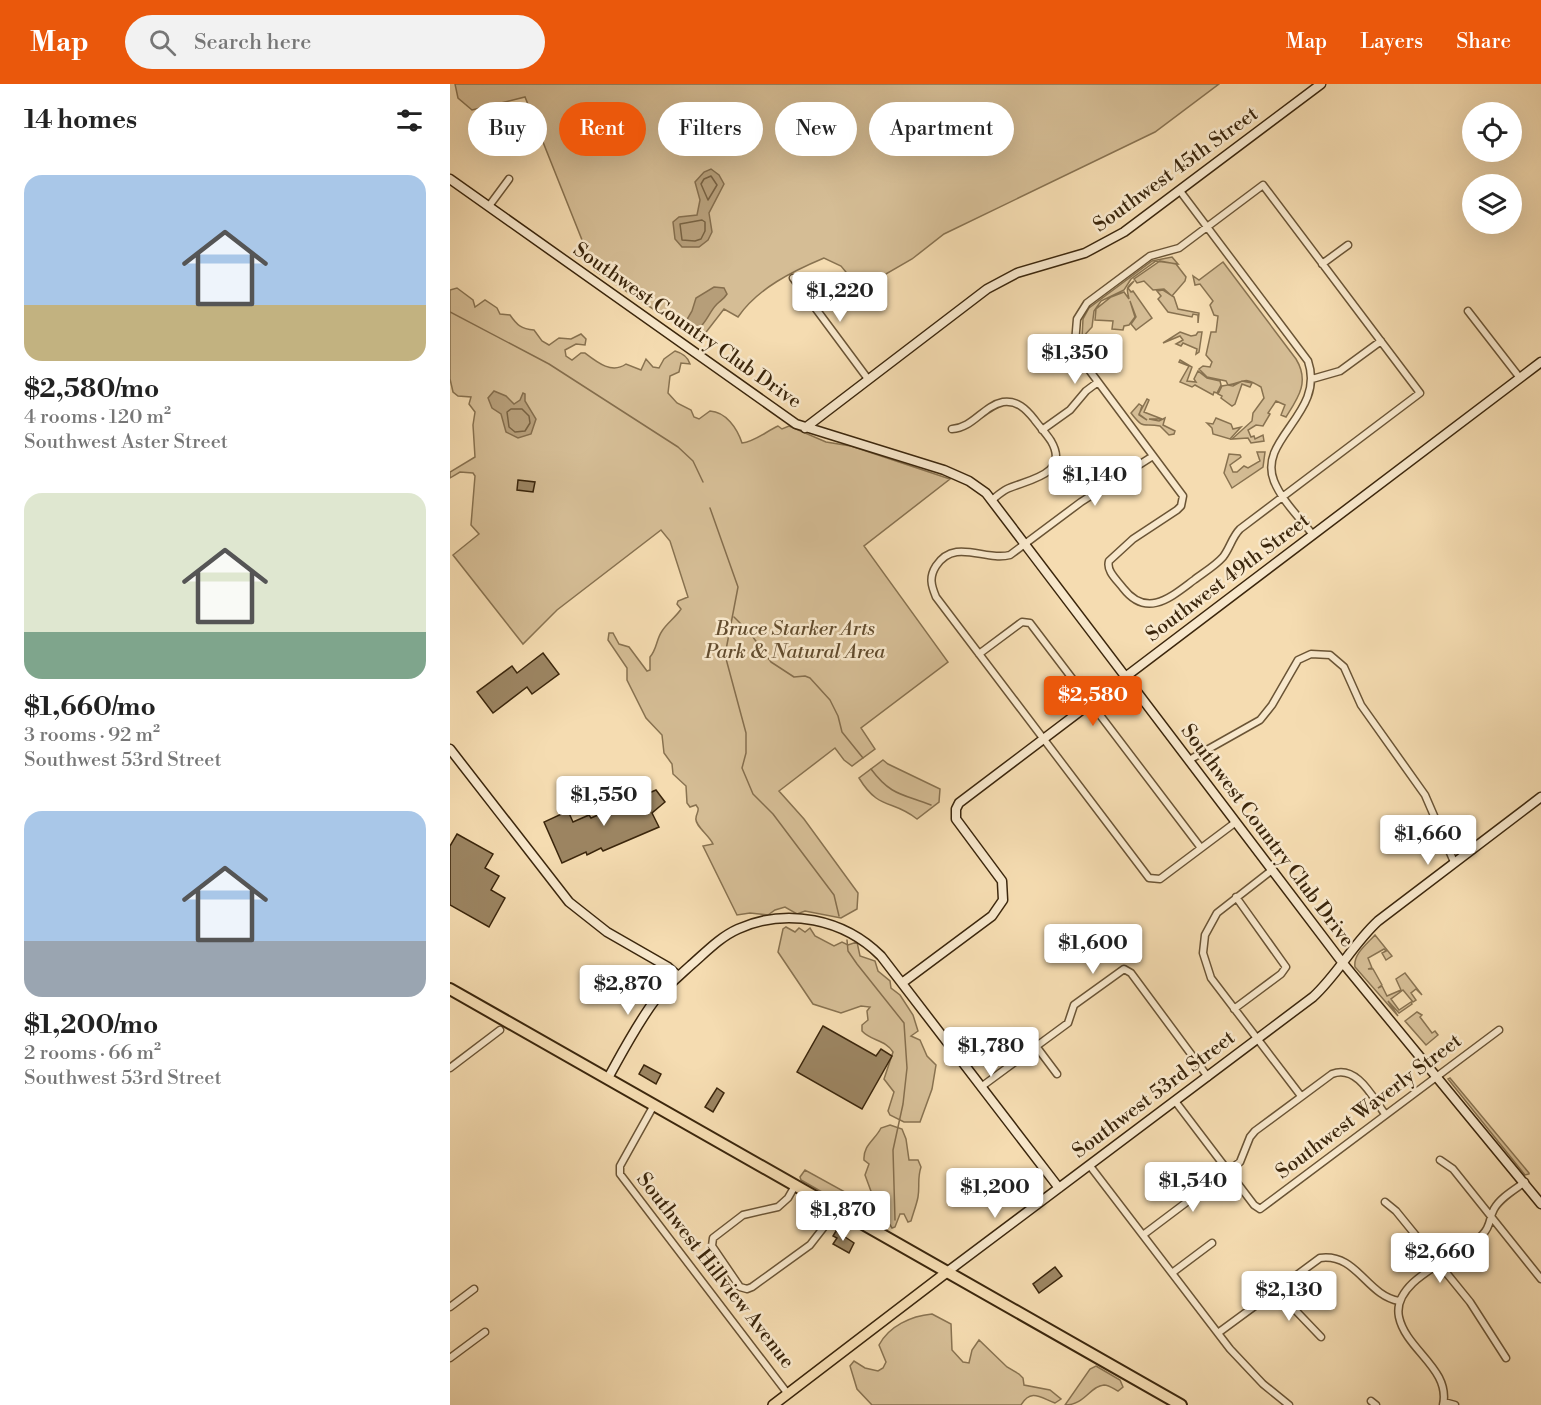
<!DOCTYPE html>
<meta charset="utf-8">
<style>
:root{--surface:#fff;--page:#f2f2f2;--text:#222;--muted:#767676;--accent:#ea580c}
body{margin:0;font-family:"Libre Bodoni",serif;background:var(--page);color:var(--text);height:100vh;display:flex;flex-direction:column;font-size:22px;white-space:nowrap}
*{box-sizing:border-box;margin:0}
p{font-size:20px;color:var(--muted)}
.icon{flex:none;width:33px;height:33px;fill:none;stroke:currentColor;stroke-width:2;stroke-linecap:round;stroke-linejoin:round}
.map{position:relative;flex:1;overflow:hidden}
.panel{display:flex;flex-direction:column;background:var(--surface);width:450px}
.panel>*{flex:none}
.hud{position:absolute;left:18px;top:18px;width:570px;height:54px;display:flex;gap:12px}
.buttons{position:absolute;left:1012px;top:18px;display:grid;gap:12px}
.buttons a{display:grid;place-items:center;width:60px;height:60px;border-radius:50%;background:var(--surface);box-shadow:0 6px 24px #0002;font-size:30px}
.price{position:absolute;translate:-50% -51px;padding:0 14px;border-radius:6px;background:#fff;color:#222;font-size:20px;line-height:39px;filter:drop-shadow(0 2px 3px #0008)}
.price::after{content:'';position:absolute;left:50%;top:36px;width:18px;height:14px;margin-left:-9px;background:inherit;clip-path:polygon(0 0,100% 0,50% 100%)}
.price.current{background:var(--accent);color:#fff}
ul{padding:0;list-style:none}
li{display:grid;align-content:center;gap:12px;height:318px;padding:0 24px}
li span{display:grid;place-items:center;height:186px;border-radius:18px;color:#555}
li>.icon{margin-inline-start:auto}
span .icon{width:108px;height:108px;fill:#fffc;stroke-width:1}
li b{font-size:26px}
h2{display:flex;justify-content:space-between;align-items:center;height:72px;padding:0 24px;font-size:26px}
.chip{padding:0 21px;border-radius:27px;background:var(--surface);box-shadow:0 6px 24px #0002;font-size:21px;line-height:54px}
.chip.current{background:var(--accent);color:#fff}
header{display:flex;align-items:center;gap:36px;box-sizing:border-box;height:84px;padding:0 30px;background:var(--accent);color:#fff}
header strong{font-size:28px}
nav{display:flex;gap:33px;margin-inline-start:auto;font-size:21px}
.search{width:420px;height:54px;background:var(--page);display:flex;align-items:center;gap:15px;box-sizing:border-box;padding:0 21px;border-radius:33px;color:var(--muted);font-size:22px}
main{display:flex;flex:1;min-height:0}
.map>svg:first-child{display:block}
</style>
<header>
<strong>Map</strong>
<div class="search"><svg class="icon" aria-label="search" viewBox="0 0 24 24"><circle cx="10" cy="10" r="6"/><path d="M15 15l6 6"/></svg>Search here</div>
<nav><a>Map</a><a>Layers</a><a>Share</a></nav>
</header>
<main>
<section class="panel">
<h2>14 homes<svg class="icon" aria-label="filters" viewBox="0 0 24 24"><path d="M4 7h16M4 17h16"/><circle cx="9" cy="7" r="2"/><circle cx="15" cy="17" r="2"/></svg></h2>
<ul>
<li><span style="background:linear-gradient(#a9c7e8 70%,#c2b280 0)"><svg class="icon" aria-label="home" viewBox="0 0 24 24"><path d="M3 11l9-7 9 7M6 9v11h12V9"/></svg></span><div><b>$2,580/mo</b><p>4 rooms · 120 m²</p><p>Southwest Aster Street</p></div></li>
<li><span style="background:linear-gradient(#dfe7d0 75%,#7fa58c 0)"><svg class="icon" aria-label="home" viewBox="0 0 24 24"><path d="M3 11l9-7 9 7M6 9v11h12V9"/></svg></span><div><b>$1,660/mo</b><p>3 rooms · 92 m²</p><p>Southwest 53rd Street</p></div></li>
<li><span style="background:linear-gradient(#a9c7e8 70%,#9aa5b1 0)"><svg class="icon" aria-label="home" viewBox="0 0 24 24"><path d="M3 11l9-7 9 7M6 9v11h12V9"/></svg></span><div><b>$1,200/mo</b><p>2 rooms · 66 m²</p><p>Southwest 53rd Street</p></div></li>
</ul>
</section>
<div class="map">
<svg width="1091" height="1321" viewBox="0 0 1091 1321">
<rect width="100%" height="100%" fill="#f5dcb1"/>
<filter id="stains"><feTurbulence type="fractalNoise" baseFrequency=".00333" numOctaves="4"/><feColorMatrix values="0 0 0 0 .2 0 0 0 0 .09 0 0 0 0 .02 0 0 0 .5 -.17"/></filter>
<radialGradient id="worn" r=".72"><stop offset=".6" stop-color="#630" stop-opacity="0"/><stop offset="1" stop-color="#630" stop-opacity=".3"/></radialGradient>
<path fill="#d5bd95" stroke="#887250" stroke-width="1.5" d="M5,0H769L705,48L494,150L462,175L410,205L391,182L374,174C343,187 308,204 288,233L274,225L250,256L144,186L75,13L22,26L8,14Z
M722,173L728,180L706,177L681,195L674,206L651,217L644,227L642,243L632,254L633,235L639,224L702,177Z
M710,177L726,180L736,193L735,197L722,212L714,205L703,206L694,197L687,199L684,195Z
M773,178L846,275C860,298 848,314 836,333L831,331L835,321L826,317L818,329L820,330L813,342L806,341L798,346L801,353L804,352L805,355L813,351L814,357L801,359L798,354L782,355L802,337L803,329L814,314L811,303C792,291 795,299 778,301L783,302L792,297L802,299L800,303L792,300L785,320L782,322L771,314L772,312L768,310L772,302L778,301L776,297L757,293L749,285L753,282L760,283L762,278L756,271L761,248H766L768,232L764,231L760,221L763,217L750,200L745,201L743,192L749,196Z
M684,197L678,204L681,208L683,207L702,234L686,246L681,240L686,233L680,217L685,233L679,241L674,242L673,246L662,245L663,237L645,236L646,225L661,213L674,208L679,215C677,205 675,204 684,197Z
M7,204L23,216L25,223L35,216L47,224L50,230L60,231C67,241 71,245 84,246L92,257L99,261L109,254L121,255L131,250L136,255L135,261L126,260L115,266L116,272L122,276L131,269H135C148,279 162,290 176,280L191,286L196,275L203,283L209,284L214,275L225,267C232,269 238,273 240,280L231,279L229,288L220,292L218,309L227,319L241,326L244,333L249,335L260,327C276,328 287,344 292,359C304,358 317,347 328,342L332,345L339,342L376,358L401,362L500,395L414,462L498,578L411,644L425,665L402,682L394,676L385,664L329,707L354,735L408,809L407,825L391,834L355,827L347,830L335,823L325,826L318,831L300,829L287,831L253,762L263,760C260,752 244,741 246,734C246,730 249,728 248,724L246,721L240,723L237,719L236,702L223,690L222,680L214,669L212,651L196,634L177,596V584L158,556L159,549H163L169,560L179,563L197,587L200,586V573C207,565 206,556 212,547C217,539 226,533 231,525L227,520L228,517L238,513L220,457L211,446L107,526L73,560L3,471L29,450L21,441L25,392L23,389L10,388L0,394V388L25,373L23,341L25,328L19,320L21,313L8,312L3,308L0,295V206Z
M713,206L724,213L728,225L749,229L748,239V231L743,230L742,233L718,228L708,215L711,212L707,207Z
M730,248L741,252L746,251L748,248H752L749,268L746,270L747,265L733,259L731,262L726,260L733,256L730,252L713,259Z
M730,276L742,283L737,297L746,298L744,295L748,287L757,294L770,297L771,301L767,309L764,308L763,311L745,301L742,303L730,298L739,282L729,278Z
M697,315L699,316L694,328L712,335H699L709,337L715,334L713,341L725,347L724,350L719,351L710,342C692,339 694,346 681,329L689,320L692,322L689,331L697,336L689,330Z
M766,334L781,340L783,345L791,343L780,355L763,350L762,344L757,339L763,340Z
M807,368H815L813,383L782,404L774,389L779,370L790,371L791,373L780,381L783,388H787L794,382L798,384L810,377Z
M433,676L438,680L490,705L489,718L467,735C442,715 429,727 409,694Z
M336,843L345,848L349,844L355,848L360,844L365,852L384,862L392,858L398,861L407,858L410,872L425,877L428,887L440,897L441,904L450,911L463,931L468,947L461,952L470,956L477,972L486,981L482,1005L470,1038H454L440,1031L438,1027L444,1008L434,995L443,968C436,956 421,957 412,947V941L418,936L417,927L420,923L411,922L391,929L363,920L328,868L333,845Z
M925,851L942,872L936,876L932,869L936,867L934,865L918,874L922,884L918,885H923L932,901L928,904L932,902L937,912L951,906L946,895L955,889L972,911L966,905L961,909L966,916L963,918L953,906L941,915L949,926L961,918L962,920L949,929L938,917L948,932L905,883C903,870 917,860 925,851Z
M967,928L972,931L970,933L982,949L985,947L988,951L976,961L955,937Z
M1000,994L1079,1089V1090L1075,1091L998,995Z
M440,1041L452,1045L456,1055L459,1076H468L471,1083C467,1095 470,1102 468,1113C467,1119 463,1130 461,1137L458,1138L454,1130H450L445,1143L442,1144L435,1133L424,1138C414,1131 415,1134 406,1130C396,1126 391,1116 380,1116L374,1109L351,1096L350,1093L355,1086L411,1117L422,1110L415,1091L419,1080L414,1076C413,1061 425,1056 431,1044Z
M482,1230L501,1240L502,1266L513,1278L519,1279L522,1266L529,1256L557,1283L569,1290L573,1294L574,1301L600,1306L611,1315L605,1319C591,1314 581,1304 571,1321H422L407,1305L400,1282L404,1277L415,1284L428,1287L433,1284L436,1278L429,1261C439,1242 461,1232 482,1230Z
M646,1282L670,1296L673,1303L668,1307C664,1305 659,1301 654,1301C640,1302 635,1321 615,1321L640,1285Z"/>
<path fill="#b69e79" stroke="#856e4d" stroke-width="1.5" d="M261,85L269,91L274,100L259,129L262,148L258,156L249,163H232L225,155L223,138L229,133L247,131L250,116L245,98L254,88Z
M264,203L274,204L277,210C274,215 271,216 267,220C259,228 257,238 248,245L240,244L235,239L242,227L246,214Z
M44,307L56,312L64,320L70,316L73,309L75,310V317L86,335L81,350L68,354L56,348L51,330L42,324L38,314Z"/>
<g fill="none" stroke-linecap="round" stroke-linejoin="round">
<path stroke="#786242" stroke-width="1.5" d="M261,92L267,101L258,116L251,100L254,95Z
M252,136L255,138V147L251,155L245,157L232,156L230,140Z
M61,325H72L79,332L80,339L75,347L65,348L59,343L57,328Z"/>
<path stroke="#856e4d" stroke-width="1.5" d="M0,228L99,280L228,363L243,377L253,398
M260,424L288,503L275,571L296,649V669L292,684L303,710L323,730L384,811L389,832
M284,533L300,549L321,578L344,593L355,592L360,594L380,616L388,632L392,648L413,674
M421,685C441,712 453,710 481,721
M397,856L398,867L407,880L454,939L457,984L453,1020L443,1066L445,1136"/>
</g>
<path fill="#9c8562" stroke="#3b260c" stroke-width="1.5" d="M68,396L85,398L83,408L67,406Z
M93,569L109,590L82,610L77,603L43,629L27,608L62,582L67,589Z
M206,706L215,718L202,729L209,743L153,767L151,764L137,771L136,768L112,779L94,738L118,727L123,738L139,731L141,734Z
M7,750L43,770L35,784L49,792L41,806L55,814L39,843L0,821V762Z
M373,942L426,972L431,965L442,972L412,1025L347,988Z
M194,981L211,990L206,1000L189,990Z
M267,1004L274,1009L263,1028L255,1023Z
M386,1147L404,1159L399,1169L383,1160L387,1154L383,1152Z
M605,1183L612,1192L589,1209L583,1200Z"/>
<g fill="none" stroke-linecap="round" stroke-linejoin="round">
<defs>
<path id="street" d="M813,101L970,309L790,445C782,453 780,464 773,473C765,482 753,489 744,496C721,513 697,535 673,504C667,496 656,487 659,477L683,455L727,426L731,422L733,412L628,271L625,259L627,235L637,219L700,172L729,164Z
M730,107L858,277C876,329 807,355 824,397C832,417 850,434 863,451
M39,122L59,95
M872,180L898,161
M343,194L418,295
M1018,227L1070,294
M862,295L890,287L931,257
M502,345C523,344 533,322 553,318C567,316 576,325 584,335C589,342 596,349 601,357C621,391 576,396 557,405C551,408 547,412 542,416
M592,346L620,326L636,307L648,298
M703,372L631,418L560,471C535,478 505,453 486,482C479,493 481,501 486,513L699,794L710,795L786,738
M529,570L572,538L580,539L751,764
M739,676L810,636L822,621L848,576L861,570L880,571L894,583L911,621L975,711L1004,778
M822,786L767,829L755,851L753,869L761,894L851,1012
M784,925L831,890L836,883L786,813
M586,962L607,990
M0,984L50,946
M531,1003L618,939L624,921L674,885L681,889L758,993
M725,1017L804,1121L810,1125L1049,946
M204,1021L170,1082V1090L338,1310
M990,1076L1003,1085L1091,1195
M640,1082L780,1265L813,1300L839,1321
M346,1100L338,1114L328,1123L293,1131L263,1154L262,1162L290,1203L297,1205L302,1203L360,1161L388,1125
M935,1118L946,1127L1020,1218L1056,1274
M693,1151L790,1078L800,1053L805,1047L882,990C907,980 923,1014 935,1030
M722,1189L762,1159
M826,1206L871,1253
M0,1223L24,1205
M768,1249L870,1174C907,1169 916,1211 949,1217
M0,1274L35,1248
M921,1317L926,1321
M994,1318L1005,1321
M993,1321C1001,1285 956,1266 949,1233C941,1194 1012,1173 1033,1150C1041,1142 1039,1134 1044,1125C1050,1114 1064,1106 1075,1098"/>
<path id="secondary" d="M0,95L346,340L494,386L519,397L536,409L892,878L1091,1120
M355,344L537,205L567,189L635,169L674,148L871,0
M0,665L119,818L157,848L218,883L228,892
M452,899L542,832L553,816L552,797L506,735V725L509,719L1091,278
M158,994C173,967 187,940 205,916C216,903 229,892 241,881C256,868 270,853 288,845C337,823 394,835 431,872L609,1104
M497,1188L863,913C888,890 903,860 928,837L1091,713"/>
<path id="primary" d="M323,1321L497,1188"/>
<path id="highway" d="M0,905L731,1321"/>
</defs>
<use href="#street" stroke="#6a5435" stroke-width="9"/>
<use href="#secondary" stroke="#3b260c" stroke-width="11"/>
<use href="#primary" stroke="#3b260c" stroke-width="12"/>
<use href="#highway" stroke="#3b260c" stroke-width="14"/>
<use href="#street" stroke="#f8e8cc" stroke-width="6"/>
<use href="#secondary" stroke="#f8e8cc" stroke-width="8"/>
<use href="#primary" stroke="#f5dcb1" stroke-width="9"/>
<use href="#highway" stroke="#f5dcb1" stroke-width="10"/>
</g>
<g text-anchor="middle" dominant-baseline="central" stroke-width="5" stroke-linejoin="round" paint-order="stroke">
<g font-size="20" fill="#3b260c" stroke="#f8e8cc">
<text transform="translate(726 86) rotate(-36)">Southwest 45th Street</text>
<text transform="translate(237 242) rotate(35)">Southwest Country Club Drive</text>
<text transform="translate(778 494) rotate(-37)">Southwest 49th Street</text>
<text transform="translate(817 752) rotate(53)">Southwest Country Club Drive</text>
<text transform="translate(704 1011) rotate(-37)">Southwest 53rd Street</text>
<text transform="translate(919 1023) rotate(-37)">Southwest Waverly Street</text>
<text transform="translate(265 1187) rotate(52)">Southwest Hillview Avenue</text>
</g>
<g font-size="20" font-style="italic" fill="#624c2e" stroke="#f8e8cc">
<text x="345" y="545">Bruce Starker Arts<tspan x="345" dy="23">Park &amp; Natural Area</tspan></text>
</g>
</g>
<rect width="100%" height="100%" filter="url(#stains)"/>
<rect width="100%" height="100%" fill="url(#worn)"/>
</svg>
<div class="buttons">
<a><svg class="icon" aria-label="locate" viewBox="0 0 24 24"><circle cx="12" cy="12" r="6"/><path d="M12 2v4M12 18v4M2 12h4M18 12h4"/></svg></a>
<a><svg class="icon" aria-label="layers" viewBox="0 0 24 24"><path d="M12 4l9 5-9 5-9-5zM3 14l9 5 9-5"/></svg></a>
</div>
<b class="price" style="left:390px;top:239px">$1,220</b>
<b class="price" style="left:625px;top:301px">$1,350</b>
<b class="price" style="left:645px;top:423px">$1,140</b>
<b class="price current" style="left:643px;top:643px">$2,580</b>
<b class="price" style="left:154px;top:743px">$1,550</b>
<b class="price" style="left:978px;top:782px">$1,660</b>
<b class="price" style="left:643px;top:891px">$1,600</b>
<b class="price" style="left:178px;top:932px">$2,870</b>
<b class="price" style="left:541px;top:994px">$1,780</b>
<b class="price" style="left:743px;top:1129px">$1,540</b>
<b class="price" style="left:545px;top:1135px">$1,200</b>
<b class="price" style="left:393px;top:1158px">$1,870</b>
<b class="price" style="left:990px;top:1200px">$2,660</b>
<b class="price" style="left:839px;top:1238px">$2,130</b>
<div class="hud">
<a class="chip">Buy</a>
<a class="chip current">Rent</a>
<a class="chip">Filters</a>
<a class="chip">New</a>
<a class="chip">Apartment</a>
</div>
</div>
</main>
